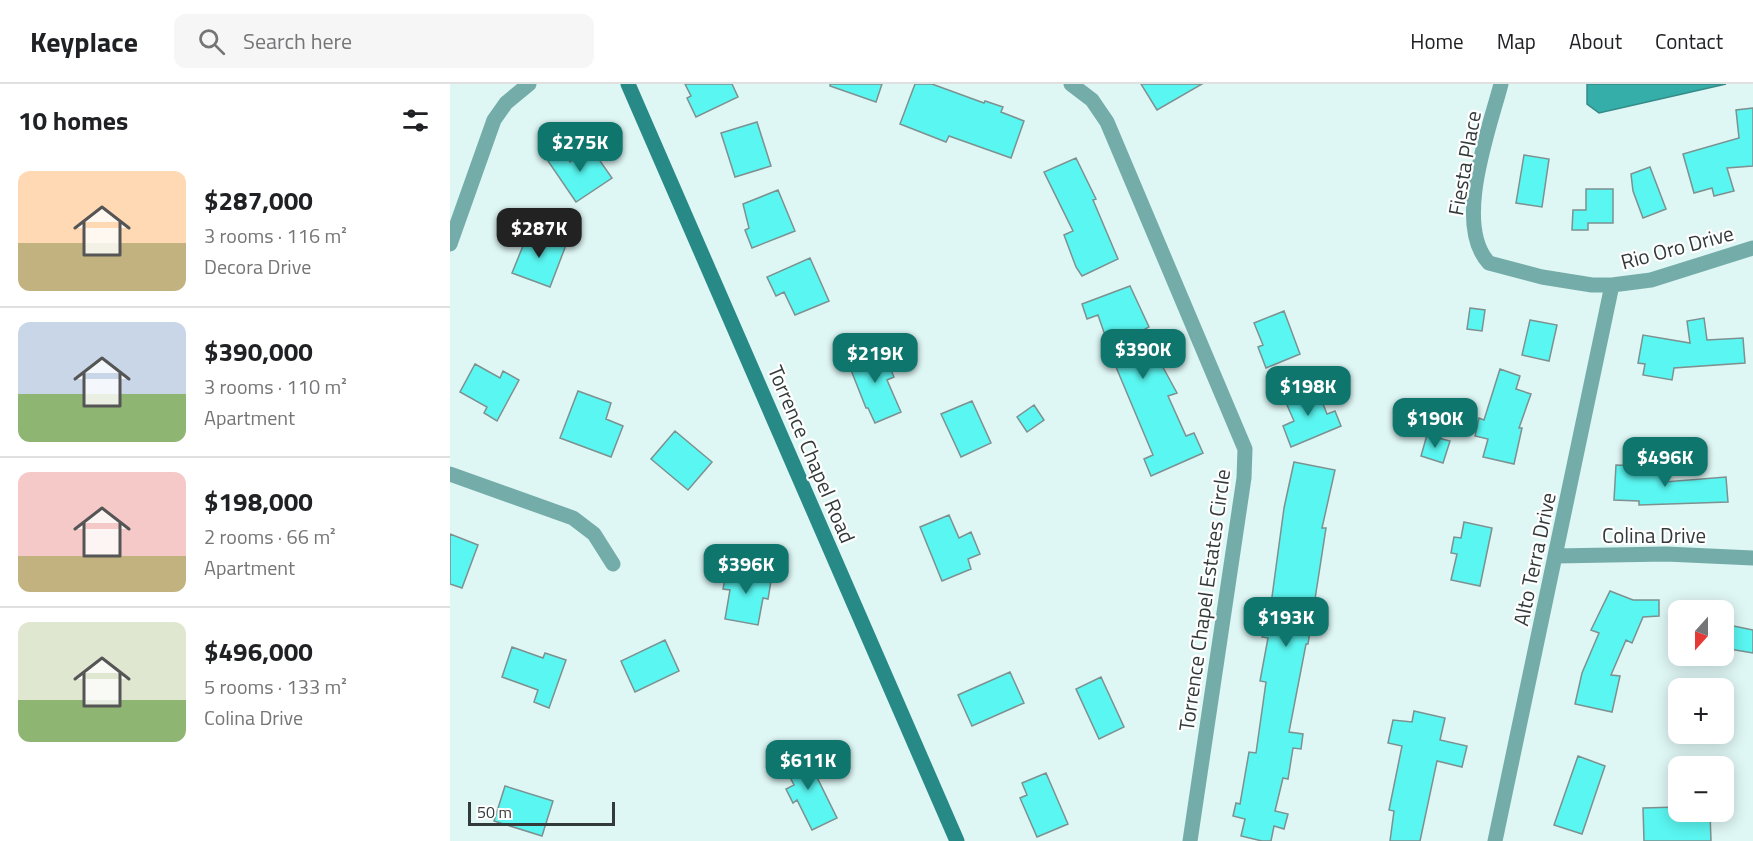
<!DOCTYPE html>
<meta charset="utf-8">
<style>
:root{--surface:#fff;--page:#f6f6f6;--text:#202124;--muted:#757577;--line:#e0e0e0;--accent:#0f766e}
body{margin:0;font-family:"Titillium Web",sans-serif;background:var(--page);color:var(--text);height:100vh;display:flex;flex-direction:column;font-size:22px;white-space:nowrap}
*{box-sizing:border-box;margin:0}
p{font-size:20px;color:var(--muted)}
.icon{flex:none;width:33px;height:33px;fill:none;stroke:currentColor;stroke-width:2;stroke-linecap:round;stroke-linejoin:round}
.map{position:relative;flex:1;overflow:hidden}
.panel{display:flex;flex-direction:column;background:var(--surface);width:450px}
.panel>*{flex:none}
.needle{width:39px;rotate:201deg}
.fabs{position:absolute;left:1218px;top:516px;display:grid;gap:12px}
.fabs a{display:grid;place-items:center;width:66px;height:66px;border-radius:12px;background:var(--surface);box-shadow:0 3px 15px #0003;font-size:30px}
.scale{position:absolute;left:18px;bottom:15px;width:147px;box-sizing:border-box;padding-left:6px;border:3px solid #323b3a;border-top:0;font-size:16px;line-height:21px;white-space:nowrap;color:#323b3a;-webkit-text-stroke:4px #fff;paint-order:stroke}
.price{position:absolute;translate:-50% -51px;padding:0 14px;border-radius:12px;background:var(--accent);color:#fff;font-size:20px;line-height:39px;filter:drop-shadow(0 2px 3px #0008)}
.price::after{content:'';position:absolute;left:50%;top:36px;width:18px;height:14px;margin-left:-9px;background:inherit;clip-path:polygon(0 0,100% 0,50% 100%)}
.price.current{background:#222;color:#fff}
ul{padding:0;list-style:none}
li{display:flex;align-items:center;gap:18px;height:150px;padding:0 18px}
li+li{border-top:2px solid var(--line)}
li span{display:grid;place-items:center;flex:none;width:168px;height:120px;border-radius:12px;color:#555}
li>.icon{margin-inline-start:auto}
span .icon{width:72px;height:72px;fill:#fffc;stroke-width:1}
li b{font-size:26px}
h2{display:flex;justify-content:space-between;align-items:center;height:72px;padding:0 18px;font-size:26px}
header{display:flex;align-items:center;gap:36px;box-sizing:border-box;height:84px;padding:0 30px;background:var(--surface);border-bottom:2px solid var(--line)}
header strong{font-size:28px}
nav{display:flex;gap:33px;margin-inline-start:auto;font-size:21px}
.search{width:420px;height:54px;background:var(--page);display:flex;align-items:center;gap:15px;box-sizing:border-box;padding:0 21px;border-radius:12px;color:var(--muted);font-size:22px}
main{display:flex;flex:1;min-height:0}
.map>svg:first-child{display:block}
</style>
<header>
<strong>Keyplace</strong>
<div class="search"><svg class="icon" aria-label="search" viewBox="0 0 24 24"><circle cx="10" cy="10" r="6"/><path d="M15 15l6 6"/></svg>Search here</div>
<nav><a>Home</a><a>Map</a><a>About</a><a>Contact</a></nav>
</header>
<main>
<section class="panel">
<h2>10 homes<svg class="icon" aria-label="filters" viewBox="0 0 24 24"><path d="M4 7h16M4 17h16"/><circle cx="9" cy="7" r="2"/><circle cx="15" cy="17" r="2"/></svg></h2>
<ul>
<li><span style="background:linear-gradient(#ffd9b3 60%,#c2b280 0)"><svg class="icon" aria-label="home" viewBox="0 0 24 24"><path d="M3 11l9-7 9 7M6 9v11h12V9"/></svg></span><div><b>$287,000</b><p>3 rooms · 116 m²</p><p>Decora Drive</p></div></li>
<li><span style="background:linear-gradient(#c9d6e8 60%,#8fb573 0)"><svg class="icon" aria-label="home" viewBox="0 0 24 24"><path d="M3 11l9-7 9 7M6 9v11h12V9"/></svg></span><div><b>$390,000</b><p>3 rooms · 110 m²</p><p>Apartment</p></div></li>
<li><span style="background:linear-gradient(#f6c9c9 70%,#c2b280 0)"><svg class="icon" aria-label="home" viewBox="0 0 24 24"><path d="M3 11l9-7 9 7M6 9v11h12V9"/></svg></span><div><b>$198,000</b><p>2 rooms · 66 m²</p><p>Apartment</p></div></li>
<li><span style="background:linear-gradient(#dfe7d0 65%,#8fb573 0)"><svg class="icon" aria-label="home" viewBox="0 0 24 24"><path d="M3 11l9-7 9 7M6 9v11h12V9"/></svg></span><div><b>$496,000</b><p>5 rooms · 133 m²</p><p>Colina Drive</p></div></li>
</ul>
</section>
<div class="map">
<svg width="1303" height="757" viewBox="0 0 1303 757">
<rect width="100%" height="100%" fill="#def6f4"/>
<path fill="#35ada9" stroke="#348b88" stroke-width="1.5" d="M1137,0H1276L1149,29L1137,20Z"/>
<path fill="#5af6f1" stroke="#7c9190" stroke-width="1.5" d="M235,0H282L288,13L246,33L237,14L241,12Z
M380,0H432L426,18L380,2Z
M465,0H482L534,19L535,17L553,23L551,28L574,37L561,74L499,52L496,58L450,40Z
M691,0H752L707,26Z
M1303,24V82L1277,84L1284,107L1264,112L1262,104L1244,109L1233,70L1289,54L1286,26Z
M307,38L321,82L285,93L271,49Z
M141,64L162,94L126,118L98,77L113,67L120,78Z
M1074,71L1099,75L1092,123L1066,119Z
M626,74L646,115L643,116L668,175L632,192L626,183L614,151L623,147L594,88Z
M1200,83L1216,125L1193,134L1183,107L1181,90Z
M1136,105H1163V139H1138V146H1122L1123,126H1136Z
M328,106L345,147L302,164L295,146L299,144L293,120Z
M79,147L116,161L100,203L62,189Z
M360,174L379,217L345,231L334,208L326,212L317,193Z
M680,202L699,243L693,246L705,278L709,276L727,309L718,312L736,352L744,349L753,369L701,392L694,375L703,371L666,283L648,231L637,235L632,220Z
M1020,224L1035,226L1032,247L1017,245Z
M834,227L850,270L816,284L808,263L813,261L804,239Z
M1254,234L1257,256L1293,254L1295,279L1224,284L1222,296L1193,291L1195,280L1188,279L1193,251L1240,259L1237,237Z
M1080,236L1107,241L1099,277L1072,271Z
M431,263L444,293L437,296L451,328L425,339L418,324H416L397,276Z
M25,280L50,294L53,287L69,296L47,337L34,329L37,323L10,308Z
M1050,285L1070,292L1066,305L1081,310L1069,344H1072L1064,380L1033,373L1038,355L1025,352L1029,334L1034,336Z
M866,302L877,330L885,327L891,342L841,363L833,342L844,337L834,314Z
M128,307L161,319L156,335L173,342L161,373L110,354Z
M522,317L541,359L511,373L491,330Z
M584,321L594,336L577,348L567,333Z
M225,347L262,378L238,406L201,375Z
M977,351L1000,357L993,379L971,372Z
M844,378L885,386L872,444H876L858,560H856L839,648L853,650L851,665L843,664L838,695L833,694L825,727L838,730L834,745L824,742L821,757H812L791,752L795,735L783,732L786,719L790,720L799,668L806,669L816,598L810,597L818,554L812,553L815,535H819L834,424Z
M1166,381L1215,383L1214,398L1276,393L1278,418L1189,421V417L1164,416Z
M499,431L509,454L521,448L530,470L518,475L521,485L492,497L470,443Z
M1014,438L1042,444L1030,502L1001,496L1007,470L1001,469L1004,453L1011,454Z
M0,450L28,461L12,504L0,500Z
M277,483L322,491L318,515L313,514L308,541L275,535L280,506L273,505Z
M1160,507L1183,516H1209V532L1193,533L1182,559L1176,556L1161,591L1170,592L1162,628L1125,620L1132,589L1149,549L1141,546Z
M1274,540L1303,546V569L1274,564Z
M215,556L229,587L185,608L171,577Z
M62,563L93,574L95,569L116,576L99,624L84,618L88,606L52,593Z
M560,588L574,619L522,642L508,611Z
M651,593L674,643L649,655L626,605Z
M964,627L995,634L990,656L1017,662L1012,683L987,677L970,757H940L944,727L939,726L952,662L938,659L943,636L962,638Z
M354,667L387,734L362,746L347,716L343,719L336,705L344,701L332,678Z
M1128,672L1155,682L1132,750L1104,741Z
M596,689L618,740L587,753L570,714L577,711L572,699Z
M55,702L103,717L92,752L44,737Z
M1228,723V728H1260L1261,757H1194L1193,724Z"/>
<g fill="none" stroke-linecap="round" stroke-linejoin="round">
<path stroke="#74aca9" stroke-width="15" d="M621,0L642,16L657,38L795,365L794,394L740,757
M1051,0C1039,46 1003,141 1039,179L1092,193L1142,201H1162L1201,196L1303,164
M0,160L44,36L56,19L79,0
M0,390L123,434L144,450L163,480
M1106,472L1216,470L1303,474
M1045,757L1162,201"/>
<path stroke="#278a87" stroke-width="15" d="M178,0L507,757"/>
</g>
<g text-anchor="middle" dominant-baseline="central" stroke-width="4.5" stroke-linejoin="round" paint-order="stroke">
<g font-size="21" fill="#323b3a" stroke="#fff">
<text transform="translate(1014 79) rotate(-80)">Fiesta Place</text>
<text transform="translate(1227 163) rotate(-15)">Rio Oro Drive</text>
<text transform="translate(362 370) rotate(67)">Torrence Chapel Road</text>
<text x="1204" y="451">Colina Drive</text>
<text transform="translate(1084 475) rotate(-78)">Alto Terra Drive</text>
<text transform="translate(754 516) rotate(-82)">Torrence Chapel Estates Circle</text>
</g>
</g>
</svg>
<div class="fabs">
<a><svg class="needle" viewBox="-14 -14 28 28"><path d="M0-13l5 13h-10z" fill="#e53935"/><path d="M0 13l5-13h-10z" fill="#757577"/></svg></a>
<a>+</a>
<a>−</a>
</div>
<div class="scale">50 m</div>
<b class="price" style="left:130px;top:89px">$275K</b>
<b class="price current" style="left:89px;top:175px">$287K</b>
<b class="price" style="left:693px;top:296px">$390K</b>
<b class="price" style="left:425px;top:300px">$219K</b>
<b class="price" style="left:858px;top:333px">$198K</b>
<b class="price" style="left:985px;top:365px">$190K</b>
<b class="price" style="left:1215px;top:404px">$496K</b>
<b class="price" style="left:296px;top:511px">$396K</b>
<b class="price" style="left:836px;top:564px">$193K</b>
<b class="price" style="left:358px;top:707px">$611K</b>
</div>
</main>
